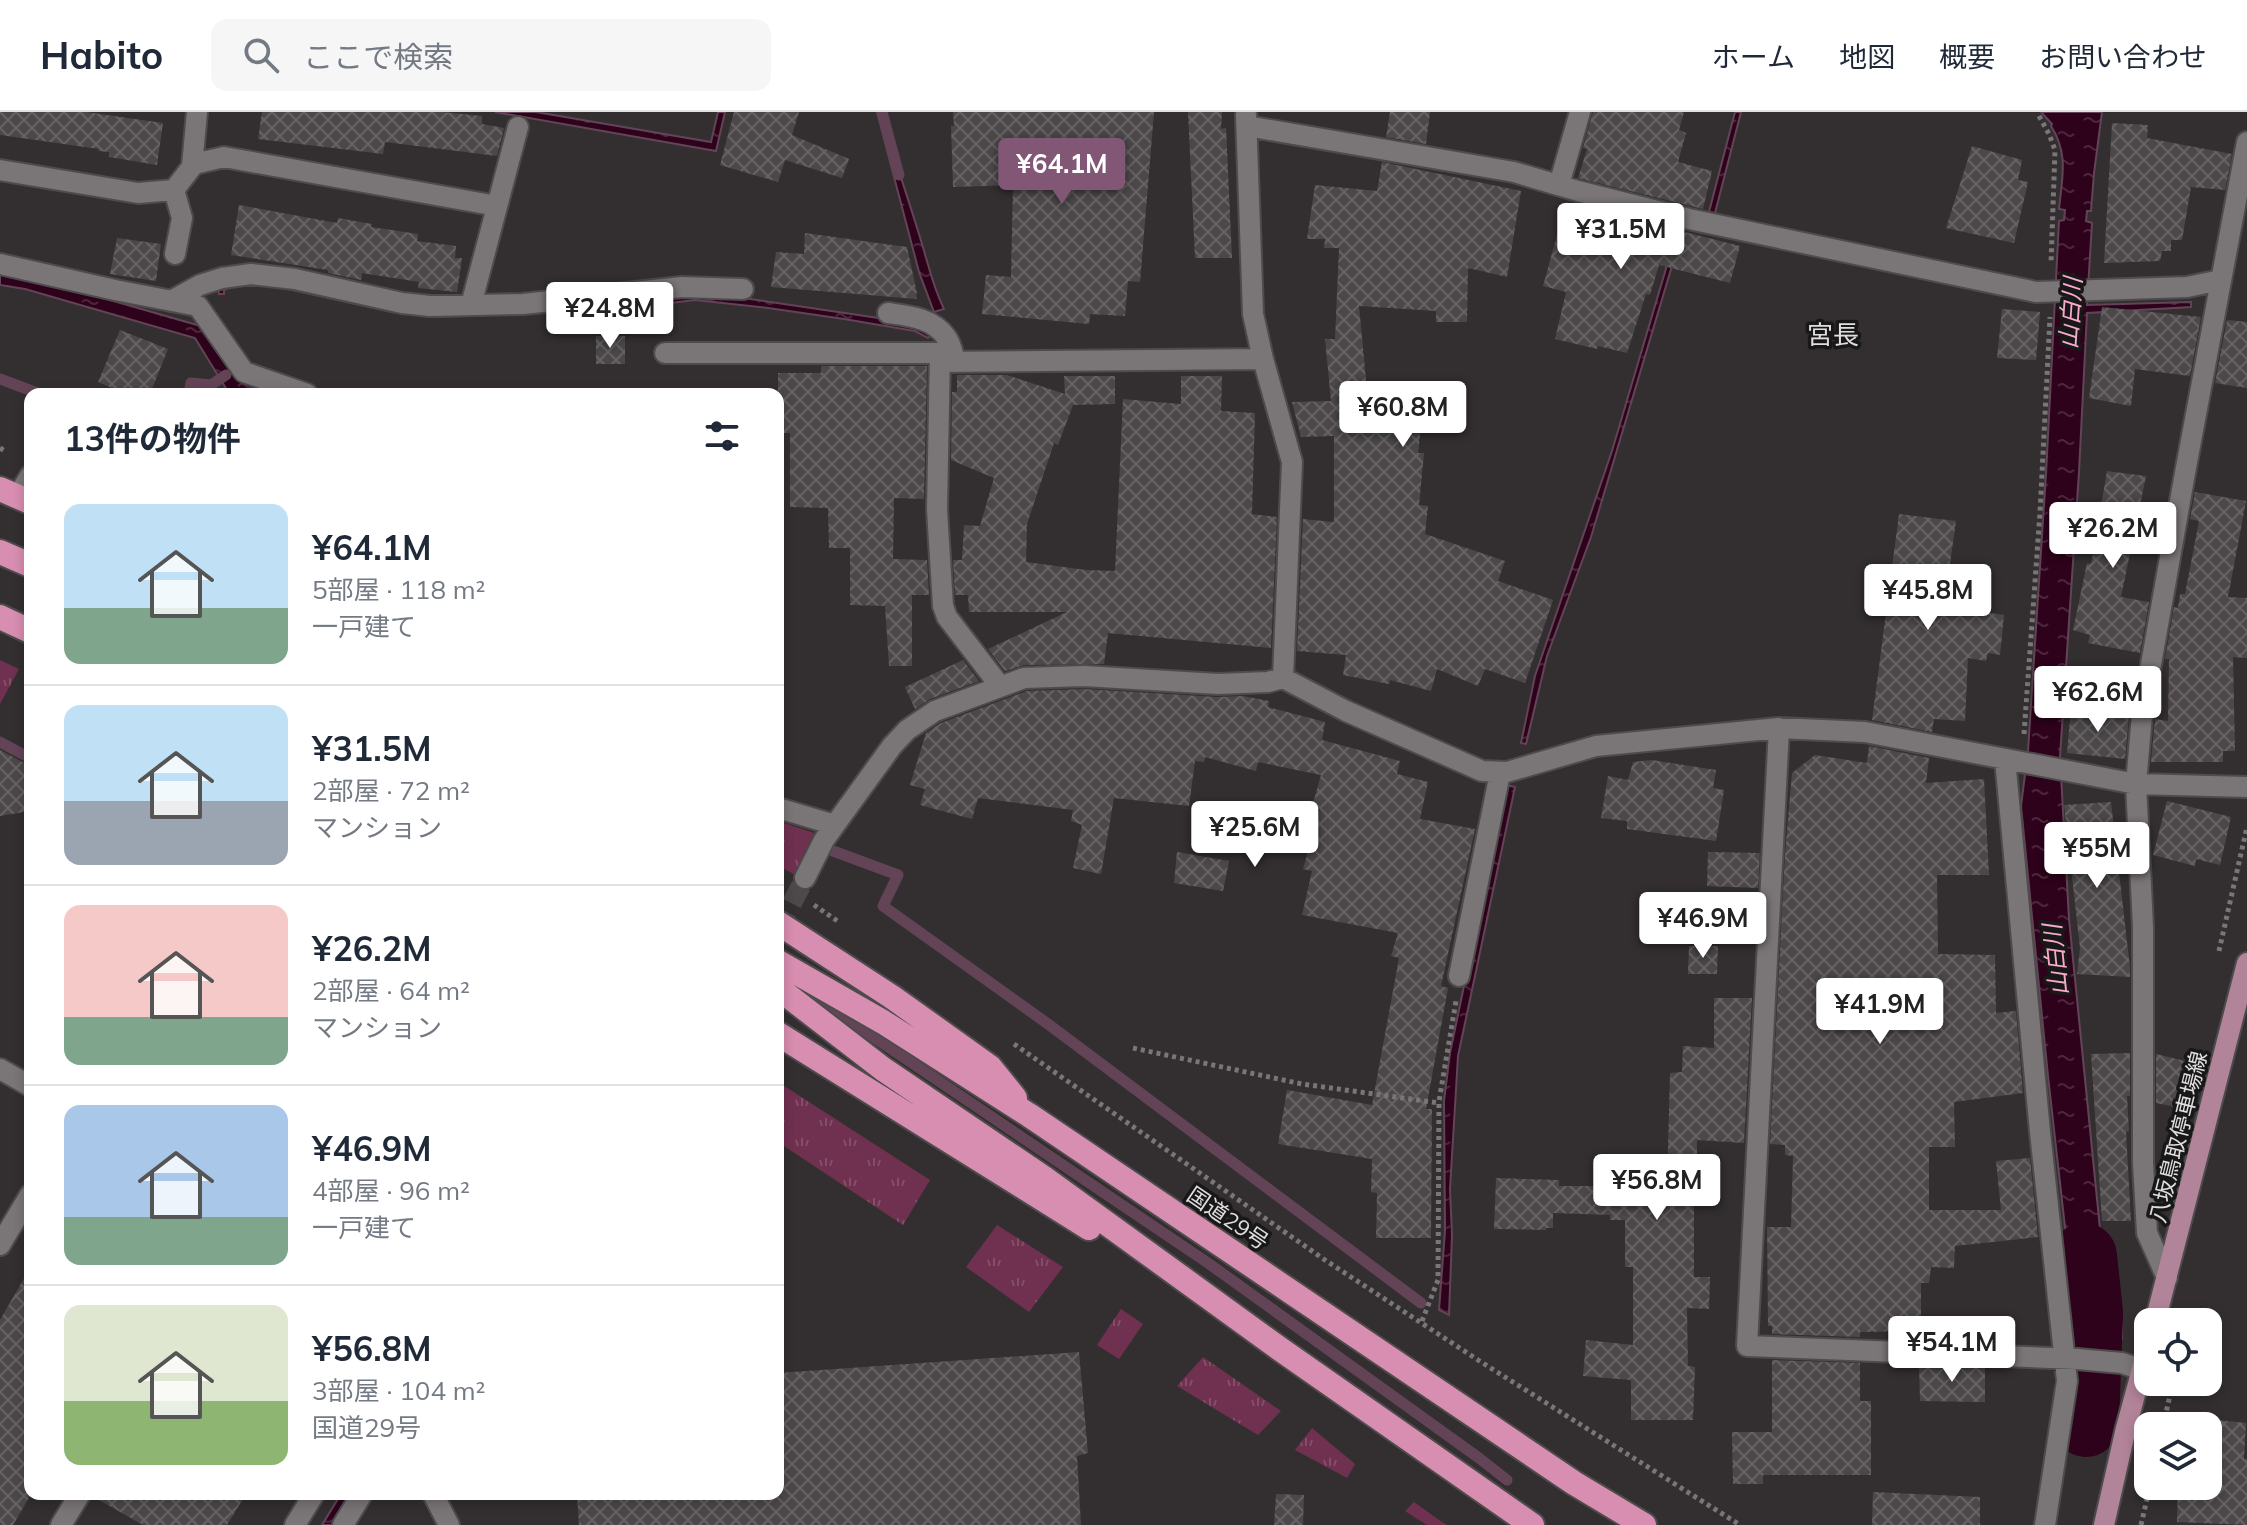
<!DOCTYPE html>
<html lang="ja">
<meta charset="utf-8">
<style>
:root{--surface:#fff;--page:#f6f6f7;--text:#1f2937;--muted:#747a83;--line:#e0e1e3;--accent:#825776}
body{margin:0;font-family:Mulish,"Noto Sans JP",sans-serif;background:var(--page);color:var(--text);height:100vh;display:flex;flex-direction:column;font-size:30px;white-space:nowrap}
*{box-sizing:border-box;margin:0}
p{font-size:26px;color:var(--muted)}
.icon{flex:none;width:44px;height:44px;fill:none;stroke:currentColor;stroke-width:2;stroke-linecap:round;stroke-linejoin:round}
.map{position:relative;flex:1;overflow:hidden}
.details{position:absolute;left:24px;top:276px;width:760px;height:1112px;display:flex;flex-direction:column;background:var(--surface);border-radius:16px;box-shadow:0 4px 12px #0003}
.details>*{flex:none}
.fabs{position:absolute;left:2134px;top:1196px;display:grid;gap:16px}
.fabs a{display:grid;place-items:center;width:88px;height:88px;border-radius:16px;background:var(--surface);box-shadow:0 4px 12px #0003;font-size:40px}
.price{position:absolute;translate:-50% -68px;padding:0 18px;border-radius:8px;background:#fff;color:#222;font-size:26px;line-height:52px;filter:drop-shadow(0 2px 4px #0008)}
.price::after{content:'';position:absolute;left:50%;top:48px;width:24px;height:18px;margin-left:-12px;background:inherit;clip-path:polygon(0 0,100% 0,50% 100%)}
.price.active{background:var(--accent);color:#fff}
ul{padding:0;list-style:none}
li{display:flex;align-items:center;gap:24px;height:200px;padding:0 40px}
li+li{border-top:2px solid var(--line)}
li span{display:grid;place-items:center;flex:none;width:224px;height:160px;border-radius:16px;color:#555}
li>.icon{margin-inline-start:auto}
span .icon{width:96px;height:96px;fill:#fffc;stroke-width:1}
li b{font-size:34px}
h2{display:flex;justify-content:space-between;align-items:center;height:96px;padding:0 40px;font-size:34px}
header{display:flex;align-items:center;gap:48px;box-sizing:border-box;height:112px;padding:0 40px;background:var(--surface);border-bottom:2px solid var(--line)}
header strong{font-size:38px}
nav{display:flex;gap:44px;margin-inline-start:auto;font-size:28px}
.search{width:560px;height:72px;background:var(--page);display:flex;align-items:center;gap:20px;box-sizing:border-box;padding:0 28px;border-radius:16px;color:var(--muted);font-size:30px}
.map>svg:first-child{display:block}
</style>
<header>
<strong>Habito</strong>
<div class="search"><svg class="icon" aria-label="search" viewBox="0 0 24 24"><circle cx="10" cy="10" r="6"/><path d="M15 15l6 6"/></svg>ここで検索</div>
<nav><a>ホーム</a><a>地図</a><a>概要</a><a>お問い合わせ</a></nav>
</header>
<div class="map">
<svg width="2247" height="1413" viewBox="0 0 2247 1413">
<defs>
<pattern id="grass-tufts" width="24" height="20" patternUnits="userSpaceOnUse" patternTransform="scale(2)"><rect width="24" height="20" fill="#703050"/><path d="M3 7l-1-3M5 7V3M7 7l1-3M15 17l-1-3M17 17v-4M19 17l1-3" fill="none" stroke="#844e69"/></pattern>
<pattern id="water-ripples" width="26" height="14" patternUnits="userSpaceOnUse" patternTransform="scale(2)"><rect width="26" height="14" fill="#2e021b"/><path d="M2 4q2-2 4 0t4 0M15 11q2-2 4 0t4 0" fill="none" stroke="#4c263c"/></pattern>
<pattern id="building-cross-hatch" width="8" height="8" patternUnits="userSpaceOnUse" patternTransform="scale(2)"><rect width="8" height="8" fill="#4c484a"/><path d="M0 0l8 8M0 8l8-8" fill="none" stroke="#666264"/></pattern>
</defs>
<rect width="100%" height="100%" fill="#332f31"/>
<path fill="url(#grass-tufts)" d="M0,548L19,557L0,592Z
M778,709L814,721L794,762L778,754Z
M778,970L930,1068L903,1113L778,1030Z
M997,1113L1063,1155L1029,1200L966,1155Z
M1121,1197L1143,1212L1119,1247L1097,1233Z
M1203,1245L1281,1299L1258,1323L1177,1274Z
M1312,1316L1355,1352L1347,1366L1295,1338Z
M1414,1390L1446,1413H1427L1405,1399Z"/>
<path fill="url(#water-ripples)" stroke="#634456" stroke-width="2" d="M495,0H536L711,30L718,0H725L716,39Z
M877,0H882C893,45 909,88 922,132C929,155 933,175 944,197L934,200L919,160Z
M1735,0H1741L1715,101L1709,100Z
M2041,0H2102L2094,61L2091,99H2087L2086,109L2092,111L2087,193L2191,190V195L2087,201L2079,360L2060,645L2069,807L2103,1147L2107,1184L2122,1213V1227L2102,1234L2078,1231L2048,964L2021,694L2028,639L2046,362L2059,109L2064,108L2065,98L2059,97C2062,66 2069,42 2051,14L2052,12Z
M1678,116L1683,117L1591,425L1547,544L1526,632L1521,631L1535,564L1612,339Z
M0,159L23,163L204,215L282,282H239L227,278L195,226L25,177L0,173Z
M260,168L409,198L672,183L743,186L892,208L914,213L931,222L928,226L915,219L844,207L768,196L695,188L602,199L435,205L392,200L274,174H234L224,178V182H219L218,174Z
M1506,673L1515,675L1458,944L1450,1077L1452,1123L1449,1203L1439,1198L1445,1119L1444,989L1450,941Z
M341,1382H351L332,1413H322Z"/>
<g fill="none" stroke-linecap="round" stroke-linejoin="round">
<path stroke="#634456" stroke-width="11" d="M882,0L899,63
M0,267L40,282
M189,282L191,271L211,273L226,263
M0,630L30,646
M833,739L898,763L883,794L1048,912L1421,1191
M795,872L1208,1151L1479,1346L1507,1368"/>
<path stroke="#2e021b" stroke-width="66" d="M2084,1144L2090,1201L2086,1312"/>
</g>
<path fill="url(#building-cross-hatch)" d="M0,0H86L163,11L157,53L109,45V40L98,39L99,37L0,23Z
M262,0H442L482,4V12L504,16L497,44L385,30L383,42L258,27Z
M734,0H799L792,23L849,47L842,66L785,48L778,70L720,53Z
M953,0H1154L1140,170L1128,169L1125,204L1090,202L1089,212L982,202L986,163L1011,165L1013,73L953,75L951,14H954Z
M1188,0H1222L1221,17L1226,16L1232,146H1195Z
M1390,0H1430L1426,32L1386,25Z
M1593,0H1684L1679,18L1686,21L1678,50L1712,59L1703,97L1578,66L1587,37L1583,36Z
M2112,11L2148,13L2147,26L2232,42L2225,78L2191,75L2182,128H2171V139H2162L2160,149L2104,151Z
M1972,34L2022,48L2018,68L2028,70L2014,131L1946,116Z
M1382,50L1521,79L1507,165L1468,156L1467,210H1436V199L1359,194L1368,289H1397L1422,306L1418,341H1424L1419,393L1428,394L1425,422L1505,449L1498,469L1553,488L1525,571L1485,557L1478,574L1437,557L1431,579L1390,568L1389,572L1343,563L1346,543L1297,539L1303,407L1334,410V324L1301,325L1292,290L1331,289L1325,227H1335L1339,136H1324L1325,127H1307L1315,73L1377,79Z
M1566,90L1740,134L1730,171L1659,153L1650,183L1646,182L1627,241L1598,234L1597,237L1555,227L1566,180L1543,174Z
M239,93L337,111L338,106L372,112L371,115L418,122L417,129L456,134L455,146H462L457,180L418,176L419,170L362,161L361,168L328,161V158L231,143Z
M805,121L907,135L917,181L916,182L917,187L771,175L776,140L804,142Z
M117,126L161,132L156,169L110,162Z
M2102,195L2201,205L2190,264L2135,257L2131,294L2089,286Z
M2002,197L2040,200L2036,248L1997,246Z
M2227,208L2247,210V276L2215,271Z
M120,218L168,237L150,282H126L98,270Z
M596,224H625V252H596Z
M821,254H927L924,387L894,386L893,447L927,448L929,483H912V554H889L885,494L850,493V436H829L828,396L790,395V321H778V261H821Z
M957,263H1007L1065,282L1064,264H1115V292L1073,293L1058,333L1054,331L1027,412L1026,450L1086,458L1115,459L1123,287L1181,292V264H1222L1221,299L1255,301L1252,402L1277,405L1271,536L1108,521L1104,552L1024,553L1005,559L988,537L1067,500H969L968,483H955L953,448H962L964,413L980,414L994,366L951,348L952,280H957Z
M2107,359L2146,364L2121,485L2149,490L2140,541L2088,531L2090,523L2073,518L2087,451L2091,452Z
M2195,380L2246,389L2228,485L2247,486V546L2233,545L2235,639H2223V650H2151L2155,607L2168,609L2169,547H2165L2174,495L2178,496L2180,482H2185L2199,409L2190,407Z
M1899,402L1956,409L1944,494L2004,503L2000,543L1988,541L1986,549L1968,546L1965,609L1934,607L1932,620L1872,608Z
M963,548L979,569L930,587L915,597L905,575Z
M1084,577L1217,585L1243,584L1269,589L1268,595L1325,610L1322,628L1400,649L1397,662L1428,670L1420,707L1475,717L1441,874L1448,876L1426,997H1432L1431,1126H1376L1377,1081L1371,1080L1372,1047L1278,1032L1287,978L1372,993L1399,846L1391,844L1398,821L1302,803L1312,759L1303,757L1320,697L1312,695L1321,663L1258,650L1256,659L1205,645L1204,650L1195,649L1189,694L1114,686L1101,762L1073,756L1082,713L1071,709L1073,698L978,686L972,707L920,693L925,677L910,673L926,621L941,611L1027,579Z
M2071,596L2129,604L2125,647L2067,641Z
M1869,634L1929,646L1926,671L1984,667L1989,763H1937L1938,842L1995,843L1996,901L2016,899L2023,981L1954,990L1955,1035H1929V1098H2001L1996,1049L2030,1046L2038,1125L1955,1134L1954,1156L1931,1155L1929,1171H1921V1219L1860,1220V1225L1772,1222V1214H1768L1767,1115H1791L1793,1044L1785,1043V1033L1770,1032L1785,742L1792,661L1815,643L1867,651Z
M0,638L30,654V699L0,704Z
M1652,648L1716,658L1713,676L1724,678L1716,729L1627,717V709L1601,706L1608,664L1628,668L1633,650Z
M2167,689L2231,705L2220,753L2196,747L2195,754L2153,743Z
M2111,690L2130,856V865L2077,862L2080,836L2064,693Z
M1177,740L1229,749L1223,779L1174,771Z
M1708,740L1760,741L1758,776L1707,774Z
M1689,834H1718L1717,862H1688Z
M1714,886H1752L1744,1031L1697,1028V1044H1694V1165H1710L1709,1197L1687,1196L1688,1254L1695,1255L1693,1308H1631V1268L1583,1264L1586,1228L1633,1233V1155H1625V1108H1610V1103L1553,1101V1116H1546V1118L1494,1117L1496,1066L1559,1068V1074H1667L1670,961L1682,960L1683,934L1714,936Z
M2130,941V984H2127L2129,1019L2126,1020L2131,1109H2102L2091,942Z
M2156,942L2185,949L2176,995L2156,991Z
M30,1156V1384L13,1413H0V1208Z
M1079,1240L1088,1341L1077,1344L1081,1413H579L577,1382H778V1261Z
M1772,1248L1860,1251V1289H1871V1363H1763V1372H1733L1732,1320H1772Z
M1919,1254L1985,1256V1290L1920,1289Z
M2208,1307L2246,1311L2244,1347H2247V1413L2177,1410L2178,1374H2208Z
M1873,1380L1980,1385V1413H1872Z
M93,1382H246L227,1413H143L92,1384Z
M1276,1382L1304,1383L1303,1413H1274Z"/>
<g fill="none" stroke-linecap="round" stroke-linejoin="round">
<path stroke="#4d494b" stroke-width="20" stroke-dasharray="20 10" stroke-linecap="butt" d="M778,818L805,766"/>
<defs>
<path id="minor" d="M1246,3L1253,202L1263,247L1292,350L1283,566
M1247,14L1514,60L1578,79L1689,107L2036,180L2187,175L2221,168
M192,54L197,0
M0,58L138,81L174,78L194,52L224,45L497,94
M1559,73L1580,0
M174,78L182,106L175,142
M0,152L115,178L198,194L244,260L307,282
M171,189L200,173L222,166L251,162L295,167L402,191L430,194L523,192L682,175L743,177
M471,193L518,15
M888,201C909,204 933,206 946,225C951,231 953,242 955,249
M665,241H940L937,398L943,494L947,505L1000,574
M940,250L1263,247
M18,384L30,364
M1779,616L1747,1234L2077,1247L2122,1251L2142,1258
M2005,647L2040,1020L2067,1269L2045,1413
M778,696L835,713
M805,766L824,728L892,634L907,618L935,599L1024,566L1084,564L1218,572L1268,570L1283,566L1346,599L1482,659L1507,660L1596,634L1779,616L1865,620L2136,672L2247,675
M1459,864L1500,661
M0,957L30,974
M0,1133L30,1083
M2167,1166L2147,1121L2143,1051V815L2136,672L2142,603L2185,361L2247,30
M433,1382L449,1413
M61,1413L80,1382
M295,1413L314,1382
M343,1413L362,1382"/>
<path id="major" d="M2155,1210L2247,851
M2104,1413L2126,1316L2148,1235"/>
<path id="highway" d="M0,377L30,390
M0,440L30,453
M0,505L30,519
M778,811L892,885L990,955L1015,986
M778,850L883,910L1029,1003L1574,1371L1644,1413
M778,876L883,957L1044,1066L1280,1237L1532,1413
M778,922L1089,1116"/>
</defs>
<use href="#minor" stroke="#4e4b4c" stroke-width="24"/>
<use href="#major" stroke="#4e4b4c" stroke-width="24"/>
<use href="#highway" stroke="#4e4b4c" stroke-width="28"/>
<path stroke="#797677" stroke-width="5" stroke-dasharray="4 4" stroke-linecap="butt" d="M2039,4L2049,22L2055,38L2051,151
M0,336L5,339
M2024,622L2040,401L2050,205
M814,793L839,810
M2219,839L2247,715
M1014,932L1325,1148L1478,1248L1740,1413
M1133,936L1302,972L1439,991
M1422,1209L1438,1168L1439,989L1456,889
M2163,1314L2173,1270
M2141,1413L2150,1374"/>
<use href="#minor" stroke="#7a7577" stroke-width="20"/>
<use href="#major" stroke="#b28499" stroke-width="20"/>
<use href="#highway" stroke="#d88eb0" stroke-width="24"/>
</g>
<g text-anchor="middle" dominant-baseline="central" stroke-width="7" stroke-linejoin="round" paint-order="stroke">
<g font-size="22" fill="#e0dedf" stroke="#191818">
<text transform="translate(2178 1025) rotate(-76)">八坂鳥取停車場線</text>
<text transform="translate(1228 1106) rotate(34)">国道29号</text>
</g>
<g font-size="24" font-style="italic" fill="#f9a9cd" stroke="#191818">
<text transform="translate(2070 201) rotate(-86)">山白川</text>
<text transform="translate(2055 848) rotate(-96)">山白川</text>
</g>
<g font-size="26" fill="#e0dedf" stroke="#191818">
<text x="1833" y="222">宮長</text>
</g>
</g>
</svg>
<div class="fabs">
<a><svg class="icon" aria-label="locate" viewBox="0 0 24 24"><circle cx="12" cy="12" r="6"/><path d="M12 2v4M12 18v4M2 12h4M18 12h4"/></svg></a>
<a><svg class="icon" aria-label="layers" viewBox="0 0 24 24"><path d="M12 4l9 5-9 5-9-5zM3 14l9 5 9-5"/></svg></a>
</div>
<b class="price active" style="left:1062px;top:94px">¥64.1M</b>
<b class="price" style="left:1621px;top:159px">¥31.5M</b>
<b class="price" style="left:610px;top:238px">¥24.8M</b>
<b class="price" style="left:1403px;top:337px">¥60.8M</b>
<b class="price" style="left:2113px;top:458px">¥26.2M</b>
<b class="price" style="left:1928px;top:520px">¥45.8M</b>
<b class="price" style="left:2098px;top:622px">¥62.6M</b>
<b class="price" style="left:1255px;top:757px">¥25.6M</b>
<b class="price" style="left:2097px;top:778px">¥55M</b>
<b class="price" style="left:1703px;top:848px">¥46.9M</b>
<b class="price" style="left:1880px;top:934px">¥41.9M</b>
<b class="price" style="left:1657px;top:1110px">¥56.8M</b>
<b class="price" style="left:1952px;top:1272px">¥54.1M</b>
<section class="details">
<h2>13件の物件<svg class="icon" aria-label="filters" viewBox="0 0 24 24"><path d="M4 7h16M4 17h16"/><circle cx="9" cy="7" r="2"/><circle cx="15" cy="17" r="2"/></svg></h2>
<ul>
<li><span style="background:linear-gradient(#bfe0f5 65%,#7fa58c 0)"><svg class="icon" aria-label="home" viewBox="0 0 24 24"><path d="M3 11l9-7 9 7M6 9v11h12V9"/></svg></span><div><b>¥64.1M</b><p>5部屋 · 118 m²</p><p>一戸建て</p></div></li>
<li><span style="background:linear-gradient(#bfe0f5 60%,#9aa5b1 0)"><svg class="icon" aria-label="home" viewBox="0 0 24 24"><path d="M3 11l9-7 9 7M6 9v11h12V9"/></svg></span><div><b>¥31.5M</b><p>2部屋 · 72 m²</p><p>マンション</p></div></li>
<li><span style="background:linear-gradient(#f6c9c9 70%,#7fa58c 0)"><svg class="icon" aria-label="home" viewBox="0 0 24 24"><path d="M3 11l9-7 9 7M6 9v11h12V9"/></svg></span><div><b>¥26.2M</b><p>2部屋 · 64 m²</p><p>マンション</p></div></li>
<li><span style="background:linear-gradient(#a9c7e8 70%,#7fa58c 0)"><svg class="icon" aria-label="home" viewBox="0 0 24 24"><path d="M3 11l9-7 9 7M6 9v11h12V9"/></svg></span><div><b>¥46.9M</b><p>4部屋 · 96 m²</p><p>一戸建て</p></div></li>
<li><span style="background:linear-gradient(#dfe7d0 60%,#8fb573 0)"><svg class="icon" aria-label="home" viewBox="0 0 24 24"><path d="M3 11l9-7 9 7M6 9v11h12V9"/></svg></span><div><b>¥56.8M</b><p>3部屋 · 104 m²</p><p>国道29号</p></div></li>
</ul>
</section>
</div>
